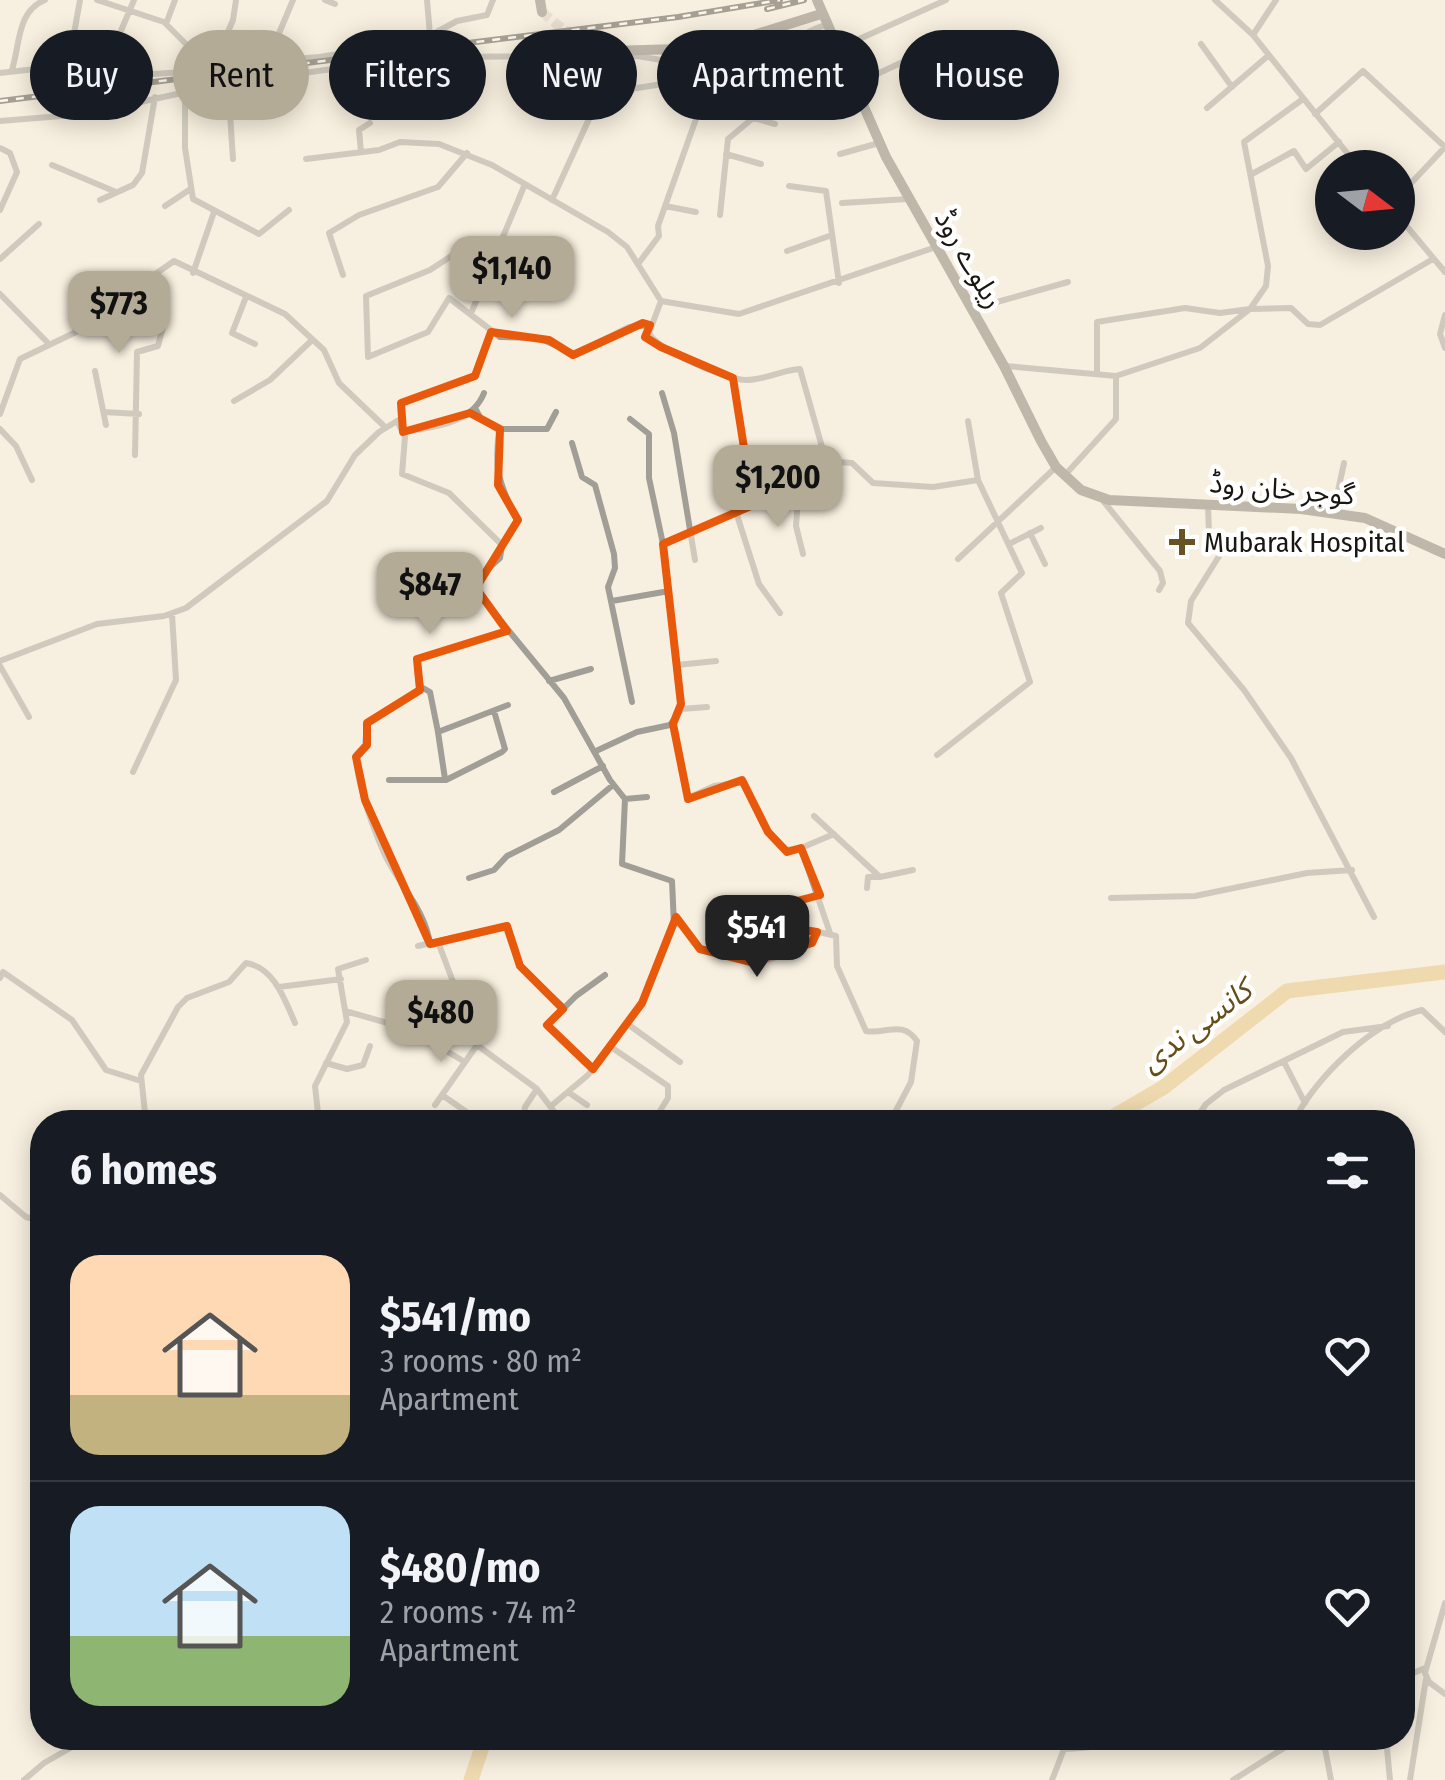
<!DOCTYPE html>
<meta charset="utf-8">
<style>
:root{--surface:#171b24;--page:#242831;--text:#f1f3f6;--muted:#9ea1a6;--line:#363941;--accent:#b4ab97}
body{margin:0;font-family:"Fira Sans Condensed","Noto Sans Arabic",sans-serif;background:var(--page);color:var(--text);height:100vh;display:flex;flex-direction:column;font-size:38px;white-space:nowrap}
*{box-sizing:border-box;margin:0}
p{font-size:32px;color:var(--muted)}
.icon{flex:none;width:55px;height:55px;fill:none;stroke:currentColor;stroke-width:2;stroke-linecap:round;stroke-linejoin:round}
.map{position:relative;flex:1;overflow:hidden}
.panel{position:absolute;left:30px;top:1110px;width:1385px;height:640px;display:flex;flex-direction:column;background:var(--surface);border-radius:40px;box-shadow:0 5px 25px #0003}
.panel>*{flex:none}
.guide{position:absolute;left:30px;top:30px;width:1385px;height:90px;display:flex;gap:20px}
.needle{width:65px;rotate:106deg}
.tools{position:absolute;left:1315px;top:150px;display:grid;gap:20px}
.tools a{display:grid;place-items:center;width:100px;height:100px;border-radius:50%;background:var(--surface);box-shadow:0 5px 25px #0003;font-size:50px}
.price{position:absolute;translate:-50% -85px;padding:0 22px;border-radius:20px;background:var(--accent);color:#111;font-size:32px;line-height:65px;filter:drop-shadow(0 2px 5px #0008)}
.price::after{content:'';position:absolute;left:50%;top:60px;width:30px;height:22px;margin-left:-15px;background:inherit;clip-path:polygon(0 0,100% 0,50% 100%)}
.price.current{background:#222;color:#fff}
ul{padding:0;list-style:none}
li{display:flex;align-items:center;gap:30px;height:250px;padding:0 40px}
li+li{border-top:2px solid var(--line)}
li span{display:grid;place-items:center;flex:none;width:280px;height:200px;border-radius:30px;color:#555}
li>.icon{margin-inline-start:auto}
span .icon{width:120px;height:120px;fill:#fffc;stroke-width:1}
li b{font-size:42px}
h2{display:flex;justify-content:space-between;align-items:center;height:120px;padding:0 40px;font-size:42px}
.chip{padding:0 35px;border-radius:45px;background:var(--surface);box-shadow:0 5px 25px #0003;font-size:35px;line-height:90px}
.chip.current{background:var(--accent);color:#111}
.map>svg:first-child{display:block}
</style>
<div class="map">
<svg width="1445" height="1780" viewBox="0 0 1445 1780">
<rect width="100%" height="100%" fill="#f7efdf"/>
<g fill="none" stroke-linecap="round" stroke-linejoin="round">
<path stroke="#e4c079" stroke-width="15" d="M1104,1122L1164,1087L1287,991L1445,972
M471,1780L485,1738"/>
<path stroke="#d6cfc0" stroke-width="10" stroke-dasharray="10 5" stroke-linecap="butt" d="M542,12L564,30L610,51"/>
<path stroke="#a19d97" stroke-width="6" d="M97,0L164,22L209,67
M325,0L335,4
M427,0L430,35
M1215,0L1253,35L1359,168
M166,24L175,0
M1253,35L1276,0
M1201,44L1232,87
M837,49L946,0
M269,57L293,0
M109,59L134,0
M214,64L233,20L236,0
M12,70C20,44 17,11 45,0
M741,72L742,108L750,117L775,124
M0,73L44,68L91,78L184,72L259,56L284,60L319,57L418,42L457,21L487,15L493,0
M67,73L80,0
M228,84L233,159
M854,85L930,49
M185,93V148L193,199L259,234L289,210
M559,100L747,71C777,60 794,34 826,25
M1207,108L1269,55
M1315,114L1363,71L1445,147
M0,121L86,114L218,85L418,57L637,56L710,68L777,54
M0,148L10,153L17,172L0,210
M361,152L359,130L370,123
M726,154L761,164
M840,154L879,143
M306,159L379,150L400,142L439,144L492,165L608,232L627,247L661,301L739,314L936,247
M52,165L116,192
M1252,174L1294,151L1306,169L1339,142
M789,186L826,191L839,283
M1398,197L1445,147
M100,200L133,185L142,173L155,97
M552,200L589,119
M842,203L908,199
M165,206L189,190
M665,206L696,212
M720,215L728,139L753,118
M1398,216L1445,272
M1361,233V232
M787,251L832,235
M496,252L471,243L430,270L366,296L368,357L428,332L449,298L500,337L539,338L575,354L629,327L650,325
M0,259L39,224
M638,264L659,236L658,226L696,119L698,80
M193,273L214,212
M343,275L329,233L359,215L438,187L467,153
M0,294L49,344
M246,297L232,333L255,344
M661,301L649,333C657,350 727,380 746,380C765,380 782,370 800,369L826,461L852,463L873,483L933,487L978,480
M972,309L1068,282
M472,311L525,184
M1445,315L1440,334L1445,348
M1006,366L1116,376L1200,348L1250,309L1291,308L1308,324L1320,325L1433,259
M95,371L106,425
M1097,374V322L1185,308L1220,313L1250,309L1266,286L1268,266L1244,142L1303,99
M733,378L753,505
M662,393L674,433L695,560
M234,401L270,380L311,341
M475,408L481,419L500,431C491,464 502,490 517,520L502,545
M104,412L139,414
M0,414L20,359L76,332L74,290L110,293L134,289L174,261L285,314L324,350L339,383L385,427
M397,421L405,437L402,474L449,493L502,545L500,558L478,578L477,592L564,698L610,780L625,799L622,864L672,881L674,925L642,1003L588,1075L551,1106
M0,429L16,446L32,480
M500,429H547L556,412
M403,432C433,427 472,424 484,393
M572,443L582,477L595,485L614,554L615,568L608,587L632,702
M135,455L137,352L158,346L165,319L156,275
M1065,475L1116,419V376
M1100,497L1160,571L1163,583L1159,590
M798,499L796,526L803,554
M1208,505L1209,533L1221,553L1191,601L1188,623L1244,690L1291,758L1374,917
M736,512L759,584L780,613
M1333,514L1344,463
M1030,533L1045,564
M663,544L764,501L821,497L827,488L826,461
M1009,544L1041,528
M958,559L1055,468
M612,601L669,591
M406,607L477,592
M0,661L97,624L164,616L186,608L327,501L355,455L379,432L402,418L401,403L474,376L491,332
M677,665L716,661
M0,666L29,717
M549,681L591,669
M421,689L417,659L508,631
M681,709L707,707
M673,723L688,798L714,786L743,782L764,826L785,850L801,848L830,933
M438,732L445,779
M596,751L637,732L670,725L681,710L663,544L649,478V434L630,419
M937,755L1030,682L1001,593L1022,573L978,480L968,421
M133,772L176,680L172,614
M389,780H446L502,752L505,749L494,711
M554,792L603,766
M625,799L647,797
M814,816L880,877L913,870
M801,848L834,834
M469,878L494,870L507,856L559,830L613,785
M867,888L868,877H879
M820,895L795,904L806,929L836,936L837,966L866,1031C885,1035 902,1019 917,1041L911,1082L890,1122
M1111,898L1195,896L1307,873L1352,870
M674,925L681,923L700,949L760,962L804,949L817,932
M438,942L477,1045L537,1089L562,1122
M430,944C425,908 398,884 384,853C372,825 357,786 356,755L365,745L367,723L423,688L430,692L438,732L508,705
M418,946L505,926L520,966L564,1008
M0,978L3,972L72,1020L106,1070L141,1081
M279,987L341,979
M345,1011L409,1029L465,1062
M629,1025L680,1062
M611,1047L668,1086V1098L653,1122
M1284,1062L1305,1103
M326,1063L347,1069L363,1065L370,1046
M593,1069L547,1025L576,996L605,975
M568,1092L587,1105
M442,1095L481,1122
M435,1105L477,1045
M146,1122L141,1075L178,1007L187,998L229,982L246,963C274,967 285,1000 295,1023
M319,1122L315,1086L347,1022L338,969L366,960
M523,1122L525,1107L537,1089
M1194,1122L1206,1104L1224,1090L1343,1032L1388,1026
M1293,1122C1317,1077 1370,1023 1422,1010L1445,1032
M0,1195L26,1217L42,1221
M40,1282L42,1283
M1445,1603L1425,1673L1429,1682L1445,1694
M1402,1678L1425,1668
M1323,1738L1331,1780
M1386,1738L1390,1780
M24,1780L44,1763L88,1738
M1052,1780L1064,1749C1099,1749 1133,1738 1166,1738C1199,1738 1235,1752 1267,1738
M1233,1780L1300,1738
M1410,1780L1426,1679"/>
<path stroke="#7b766c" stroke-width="10" d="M540,0L542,12
M817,0L886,157L1004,366L1041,441L1056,467L1081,490L1109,500L1301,509L1365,518L1445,554
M610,51L712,48L821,14"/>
<defs>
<path id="rail" d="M767,9L804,0
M0,101L678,17L780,0"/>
</defs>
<use href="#rail" stroke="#444039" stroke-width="6"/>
<use href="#rail" stroke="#fff" stroke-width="2.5" stroke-dasharray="8" stroke-linecap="butt"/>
</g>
<path d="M0 0H1445V1780H0ZM643,323L650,325L645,337L661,347L733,378L753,505L663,544L681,704L673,724L688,799L742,780L768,832L787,852L801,848L820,895L728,919L817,932L812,943L751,962L700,949L676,917L642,1003L593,1069L547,1025L563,1009L520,966L507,926L430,944L365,800L356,757L367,745V723L420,690L417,659L507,631L476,588L518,520L498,485L500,429L470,413L403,432L401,403L475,376L491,332L549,340L573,355Z" fill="#f7efdf" fill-opacity=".55" fill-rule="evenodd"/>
<path fill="none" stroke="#e8590c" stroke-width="8" stroke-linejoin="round" d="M643,323L650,325L645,337L661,347L733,378L753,505L663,544L681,704L673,724L688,799L742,780L768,832L787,852L801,848L820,895L728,919L817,932L812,943L751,962L700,949L676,917L642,1003L593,1069L547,1025L563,1009L520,966L507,926L430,944L365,800L356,757L367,745V723L420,690L417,659L507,631L476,588L518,520L498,485L500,429L470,413L403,432L401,403L475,376L491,332L549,340L573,355Z"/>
<path fill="#6a5323" stroke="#fff" stroke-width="4" d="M1177 527h10v10h10v10h-10v10h-10v-10h-10v-10h10z"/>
<g text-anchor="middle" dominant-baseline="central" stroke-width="9" stroke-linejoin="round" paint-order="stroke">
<g font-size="28" fill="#1a1712" stroke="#fff">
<text transform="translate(969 259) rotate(60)">ریلوے روڈ</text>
<text transform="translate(1282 489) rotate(5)">گوجر خان روڈ</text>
</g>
<g font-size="28" fill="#1a1712" stroke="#fff" text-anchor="start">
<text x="1204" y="542">Mubarak Hospital</text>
</g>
<g font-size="30" font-style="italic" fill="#654d16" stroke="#fff">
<text transform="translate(1196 1026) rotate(-37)">کانسی ندی</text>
</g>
</g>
</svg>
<div class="tools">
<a><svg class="needle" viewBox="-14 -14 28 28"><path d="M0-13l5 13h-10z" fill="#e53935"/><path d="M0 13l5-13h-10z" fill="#9ea1a6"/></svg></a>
</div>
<b class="price" style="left:512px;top:321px">$1,140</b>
<b class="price" style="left:119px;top:356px">$773</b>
<b class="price" style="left:778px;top:530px">$1,200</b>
<b class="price" style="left:430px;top:637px">$847</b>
<b class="price current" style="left:757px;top:980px">$541</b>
<b class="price" style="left:441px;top:1065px">$480</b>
<div class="guide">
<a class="chip">Buy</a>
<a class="chip current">Rent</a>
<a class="chip">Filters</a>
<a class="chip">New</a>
<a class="chip">Apartment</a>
<a class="chip">House</a>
</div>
<section class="panel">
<h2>6 homes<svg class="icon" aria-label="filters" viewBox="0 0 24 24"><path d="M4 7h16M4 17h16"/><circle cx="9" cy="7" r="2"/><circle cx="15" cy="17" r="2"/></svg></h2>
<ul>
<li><span style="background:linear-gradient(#ffd9b3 70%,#c2b280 0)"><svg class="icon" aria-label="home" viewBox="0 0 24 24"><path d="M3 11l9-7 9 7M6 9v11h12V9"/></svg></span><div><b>$541/mo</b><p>3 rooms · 80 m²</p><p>Apartment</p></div><svg class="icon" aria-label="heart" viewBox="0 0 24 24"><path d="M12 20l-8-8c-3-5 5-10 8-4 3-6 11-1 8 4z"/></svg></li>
<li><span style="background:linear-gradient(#bfe0f5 65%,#8fb573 0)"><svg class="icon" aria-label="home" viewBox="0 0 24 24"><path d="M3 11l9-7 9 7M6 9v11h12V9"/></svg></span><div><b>$480/mo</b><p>2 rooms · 74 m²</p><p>Apartment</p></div><svg class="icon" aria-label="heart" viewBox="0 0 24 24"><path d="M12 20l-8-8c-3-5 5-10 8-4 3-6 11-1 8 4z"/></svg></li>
</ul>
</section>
</div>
